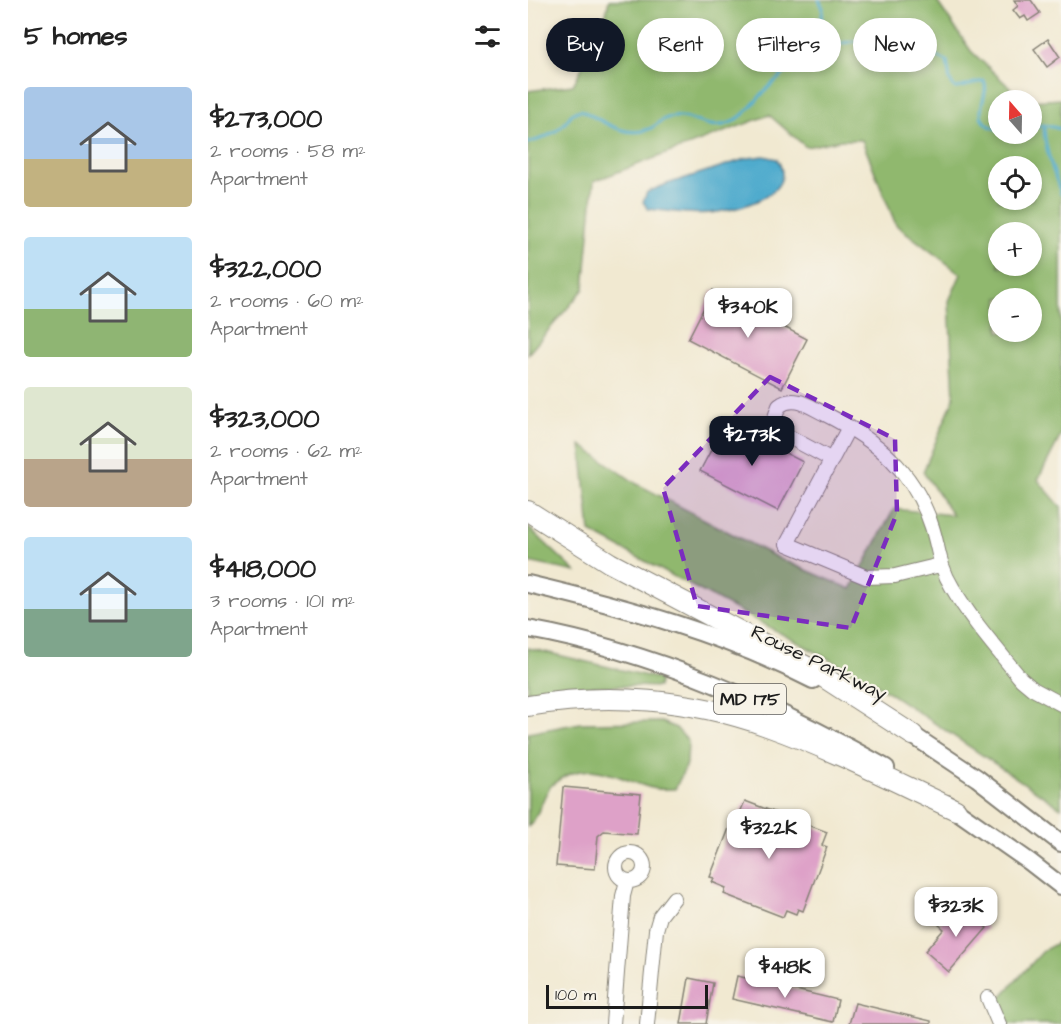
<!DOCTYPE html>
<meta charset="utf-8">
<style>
:root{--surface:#fff;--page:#f6f6f6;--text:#222;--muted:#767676;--accent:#111827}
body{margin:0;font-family:"Architects Daughter",sans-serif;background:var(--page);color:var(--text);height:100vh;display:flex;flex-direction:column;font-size:22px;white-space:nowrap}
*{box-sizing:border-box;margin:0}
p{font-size:20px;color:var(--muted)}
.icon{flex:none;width:33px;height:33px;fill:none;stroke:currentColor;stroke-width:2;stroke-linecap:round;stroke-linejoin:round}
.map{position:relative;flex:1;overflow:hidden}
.details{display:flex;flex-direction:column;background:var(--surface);width:528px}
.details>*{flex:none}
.guide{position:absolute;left:18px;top:18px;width:424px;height:54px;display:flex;gap:12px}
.needle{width:39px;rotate:340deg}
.buttons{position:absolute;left:460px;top:90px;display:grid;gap:12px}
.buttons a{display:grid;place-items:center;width:54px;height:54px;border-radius:50%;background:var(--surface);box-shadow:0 3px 9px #0003;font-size:30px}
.scale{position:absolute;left:18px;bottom:15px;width:162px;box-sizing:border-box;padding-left:6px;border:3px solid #1c1c1c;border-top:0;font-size:16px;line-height:21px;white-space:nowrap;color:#1c1c1c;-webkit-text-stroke:4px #f7f3e8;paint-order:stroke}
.price{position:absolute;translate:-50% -51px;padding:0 14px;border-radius:12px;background:#fff;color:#222;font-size:20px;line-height:39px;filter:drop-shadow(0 2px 3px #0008)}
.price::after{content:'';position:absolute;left:50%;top:36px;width:18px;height:14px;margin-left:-9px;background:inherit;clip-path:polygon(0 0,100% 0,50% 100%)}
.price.selected{background:var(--accent);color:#fff}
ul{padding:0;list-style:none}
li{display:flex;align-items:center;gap:18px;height:150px;padding:0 24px}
li span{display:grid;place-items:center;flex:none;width:168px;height:120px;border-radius:6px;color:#555}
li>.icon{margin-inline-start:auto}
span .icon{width:72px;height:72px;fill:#fffc;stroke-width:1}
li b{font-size:26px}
h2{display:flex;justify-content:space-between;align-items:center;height:72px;padding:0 24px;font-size:26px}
.pill{padding:0 21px;border-radius:27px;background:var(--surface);box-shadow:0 3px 9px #0003;font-size:21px;line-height:54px}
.pill.selected{background:var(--accent);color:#fff}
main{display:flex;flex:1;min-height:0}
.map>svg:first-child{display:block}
</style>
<main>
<section class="details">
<h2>5 homes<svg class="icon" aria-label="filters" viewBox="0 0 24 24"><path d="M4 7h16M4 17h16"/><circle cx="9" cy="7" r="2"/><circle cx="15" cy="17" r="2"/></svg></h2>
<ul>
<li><span style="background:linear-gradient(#a9c7e8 60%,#c2b280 0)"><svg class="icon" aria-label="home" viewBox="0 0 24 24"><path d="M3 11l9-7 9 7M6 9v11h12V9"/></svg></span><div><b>$273,000</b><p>2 rooms · 58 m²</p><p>Apartment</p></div></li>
<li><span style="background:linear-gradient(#bfe0f5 60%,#8fb573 0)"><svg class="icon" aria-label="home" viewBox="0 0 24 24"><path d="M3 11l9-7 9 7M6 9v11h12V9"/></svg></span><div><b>$322,000</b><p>2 rooms · 60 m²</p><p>Apartment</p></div></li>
<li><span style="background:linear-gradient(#dfe7d0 60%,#b9a48a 0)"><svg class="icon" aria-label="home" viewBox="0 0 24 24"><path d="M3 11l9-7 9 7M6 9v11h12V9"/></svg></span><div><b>$323,000</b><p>2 rooms · 62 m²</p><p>Apartment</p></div></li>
<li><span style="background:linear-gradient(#bfe0f5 60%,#7fa58c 0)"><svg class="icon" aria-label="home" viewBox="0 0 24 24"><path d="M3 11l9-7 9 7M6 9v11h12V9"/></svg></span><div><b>$418,000</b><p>3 rooms · 101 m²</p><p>Apartment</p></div></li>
</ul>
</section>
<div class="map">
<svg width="533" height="1024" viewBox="0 0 533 1024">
<rect width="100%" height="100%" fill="#f7f3e8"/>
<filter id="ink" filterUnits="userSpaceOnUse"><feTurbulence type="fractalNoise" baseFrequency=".0167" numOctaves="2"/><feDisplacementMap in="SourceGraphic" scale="12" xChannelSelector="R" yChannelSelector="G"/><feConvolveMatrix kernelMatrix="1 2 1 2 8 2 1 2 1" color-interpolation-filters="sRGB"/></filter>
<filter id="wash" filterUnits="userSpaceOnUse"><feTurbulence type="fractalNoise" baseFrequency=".008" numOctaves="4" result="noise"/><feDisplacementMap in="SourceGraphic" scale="24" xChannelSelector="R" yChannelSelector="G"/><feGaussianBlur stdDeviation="1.35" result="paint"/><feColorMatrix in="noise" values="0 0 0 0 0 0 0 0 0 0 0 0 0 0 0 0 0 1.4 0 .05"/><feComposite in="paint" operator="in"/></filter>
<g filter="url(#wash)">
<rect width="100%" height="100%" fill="#f1e9d1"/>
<path fill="#90b86e" stroke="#566a45" stroke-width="1.5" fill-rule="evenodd" d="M81,0H408L443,51L495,100H471V134H504V101L533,99V435L510,480L533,507V808L348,684L62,532L53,445L109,484L250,558L323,589L366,509L425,515L395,472L426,398L421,301L433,274L368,225L334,140H313L278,147L241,115L66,181L56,289L0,354V91L45,85L76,24ZM471,166H504V200H471ZM471,232H504V266H471ZM471,298H504V332H471Z
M0,527L48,572L0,562Z
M0,648L132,679L130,687C86,685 43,685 0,693Z
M133,722L148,728L160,741L159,764L147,789C140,789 131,790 124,788C87,778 61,756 25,784C15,791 12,817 0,827V733L52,723Z
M533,941V1024H480L471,999L516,950Z"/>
<path fill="#4fabcd" stroke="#366474" stroke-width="1.5" d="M236,156L249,159C271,193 215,208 190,212C168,216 142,211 120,209L115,202L119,192L139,184L220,158Z"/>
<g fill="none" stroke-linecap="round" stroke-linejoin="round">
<path stroke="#4fabcd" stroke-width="3" d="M291,0L295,8L292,29L294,50
M516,125C516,150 526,171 533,194
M504,127L516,125L533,129
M0,143C11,140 26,134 35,125C42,118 42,112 53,110C74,120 96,139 121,129C130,126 132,118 144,117C165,114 178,132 202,123C220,115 231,95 245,83C270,61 306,38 340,41C348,42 358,43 367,46C371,47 375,50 379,52C384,53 389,52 393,52C402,53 411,57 419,61L422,81L427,88C437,88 445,82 456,81C464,95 436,122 471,129"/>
</g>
<g id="blocks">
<path fill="#dea1c8" d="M486,0H503L512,13L500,21L497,16L492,19L485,10L490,6Z
M520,39L532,57L519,67L506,49Z
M185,290L279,339L254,388L160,339Z
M198,422L275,462L250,511L172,471Z
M35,787L113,794L109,834L76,831L70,836L67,869L28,866Z
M217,801L299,832L294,845L299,847L275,911L270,909L268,914L258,910L255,917L196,894L198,888L184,882L186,878L182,877L207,813L211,815Z
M435,906L454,919L452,921L459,928L421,972L397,951L416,929L411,925L421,913L426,917Z
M209,976L310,1000L305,1022L204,999Z
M161,978L185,983L178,1024H153Z
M327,1003L403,1021V1024H321Z"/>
</g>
</g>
<g filter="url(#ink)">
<use href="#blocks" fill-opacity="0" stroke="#868276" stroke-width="1.5"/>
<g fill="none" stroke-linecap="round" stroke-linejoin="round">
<defs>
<path id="minor" d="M321,427L259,544L338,577L367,576L412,565
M304,460L252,432L246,420L251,406C267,394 282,407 297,414C348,440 386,470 404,527C411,549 411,566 424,587C443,620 469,649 493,679L505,689L533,704
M88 867a14 14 0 1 1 28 0a14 14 0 1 1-28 0Z
M460,998L471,1024
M85,1024L95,896L99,881
M119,1024L128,930L132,916L146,898"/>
<path id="major" d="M0,584C98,607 196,634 285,680
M0,629C127,652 246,705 358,768
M374,728L449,778L533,843
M419,804L502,862L533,886"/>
<path id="highway" d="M0,511L82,563L283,669L385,735
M0,706C80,692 163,699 239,726C304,749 366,781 428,810"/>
</defs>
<use href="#minor" stroke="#868276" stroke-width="16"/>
<use href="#major" stroke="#868276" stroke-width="20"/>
<use href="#highway" stroke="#868276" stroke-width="22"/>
<use href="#minor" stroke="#fff" stroke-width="14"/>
<use href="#major" stroke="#fff" stroke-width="16"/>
<use href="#highway" stroke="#fff" stroke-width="20"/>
</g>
</g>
<path fill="#7b2cbf" fill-opacity="0.2" stroke="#7b2cbf" stroke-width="4.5" stroke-dasharray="12 8" stroke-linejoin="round" d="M242,377L367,439L369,513L323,628L169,606L135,488Z"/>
<g text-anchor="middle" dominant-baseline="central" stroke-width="4.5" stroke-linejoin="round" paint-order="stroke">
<rect fill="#f7f3e8" stroke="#5e5c59" stroke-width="1.5" x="186" y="684" width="72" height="30" rx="4.5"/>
<g font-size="18" font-weight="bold" fill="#1c1c1c">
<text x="222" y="699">MD 175</text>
</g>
<g font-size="20" fill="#1c1c1c" stroke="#f7f3e8">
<text transform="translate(291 663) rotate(26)">Rouse Parkway</text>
</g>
</g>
</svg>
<div class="buttons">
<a><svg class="needle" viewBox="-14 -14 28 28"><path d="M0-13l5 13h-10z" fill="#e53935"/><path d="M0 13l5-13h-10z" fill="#767676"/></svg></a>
<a><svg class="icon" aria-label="locate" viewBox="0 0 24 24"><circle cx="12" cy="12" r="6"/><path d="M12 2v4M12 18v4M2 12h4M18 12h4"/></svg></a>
<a>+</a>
<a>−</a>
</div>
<div class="scale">100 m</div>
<b class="price" style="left:220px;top:339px">$340K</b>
<b class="price selected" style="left:224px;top:467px">$273K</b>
<b class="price" style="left:241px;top:860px">$322K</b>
<b class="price" style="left:428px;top:938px">$323K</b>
<b class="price" style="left:257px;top:999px">$418K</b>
<div class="guide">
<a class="pill selected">Buy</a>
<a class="pill">Rent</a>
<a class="pill">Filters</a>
<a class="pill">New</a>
</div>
</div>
</main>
